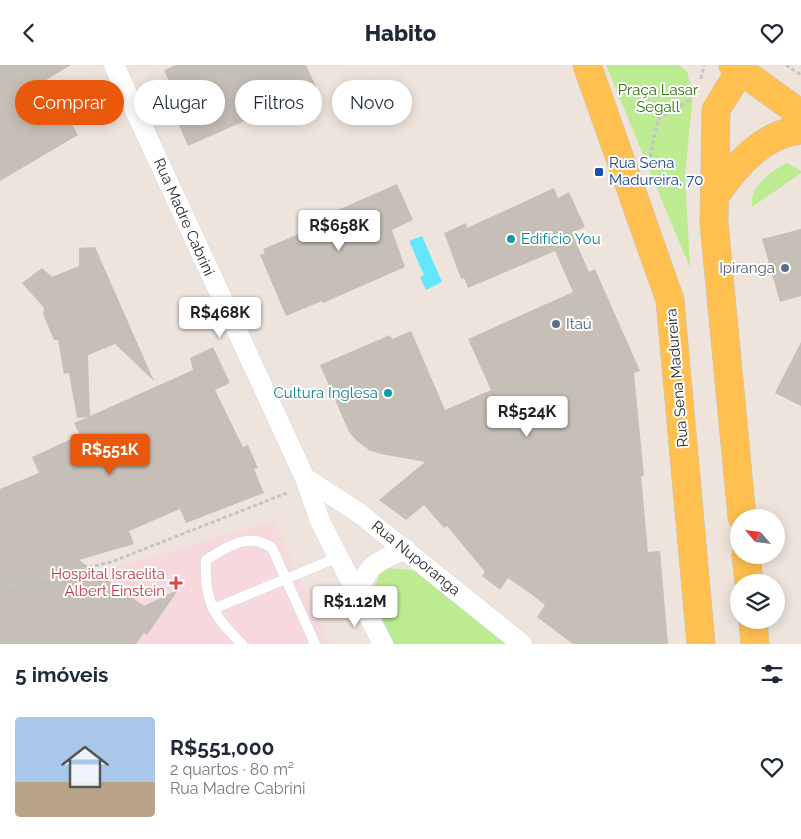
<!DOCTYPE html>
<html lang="pt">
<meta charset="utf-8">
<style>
:root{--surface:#fff;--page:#f2f2f3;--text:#1f2937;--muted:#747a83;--line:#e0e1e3;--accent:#ea580c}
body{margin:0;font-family:Raleway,sans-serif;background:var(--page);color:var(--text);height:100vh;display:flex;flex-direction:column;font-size:19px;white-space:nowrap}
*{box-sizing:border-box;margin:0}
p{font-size:16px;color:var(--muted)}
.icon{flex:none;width:28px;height:28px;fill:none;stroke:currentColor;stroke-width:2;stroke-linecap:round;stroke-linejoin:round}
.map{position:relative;height:579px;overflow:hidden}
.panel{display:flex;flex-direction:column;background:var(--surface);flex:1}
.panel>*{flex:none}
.hud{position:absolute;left:15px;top:15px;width:500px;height:45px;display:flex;gap:10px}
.needle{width:32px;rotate:298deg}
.controls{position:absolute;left:730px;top:444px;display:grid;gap:10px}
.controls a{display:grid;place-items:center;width:55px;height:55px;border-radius:50%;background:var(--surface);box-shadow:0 2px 12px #0003;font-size:25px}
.price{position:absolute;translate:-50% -42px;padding:0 11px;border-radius:5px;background:#fff;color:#222;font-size:16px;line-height:32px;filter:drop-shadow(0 1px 2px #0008)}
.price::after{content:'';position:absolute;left:50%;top:30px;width:15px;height:11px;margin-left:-8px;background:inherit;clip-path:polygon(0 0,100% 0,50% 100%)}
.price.current{background:var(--accent);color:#fff}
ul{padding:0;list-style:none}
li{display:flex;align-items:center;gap:15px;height:125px;padding:0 15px}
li+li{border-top:1px solid var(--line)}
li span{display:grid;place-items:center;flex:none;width:140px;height:100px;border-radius:5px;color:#555}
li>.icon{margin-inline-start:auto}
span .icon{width:60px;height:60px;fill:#fffc;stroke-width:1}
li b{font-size:21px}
h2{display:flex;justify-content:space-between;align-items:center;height:60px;padding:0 15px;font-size:21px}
.chip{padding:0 18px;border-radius:22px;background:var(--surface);box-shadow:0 2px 12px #0003;font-size:18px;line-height:45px}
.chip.current{background:var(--accent);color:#fff}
header{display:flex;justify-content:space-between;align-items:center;height:65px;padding:0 15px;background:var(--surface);font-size:22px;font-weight:800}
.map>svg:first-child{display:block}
</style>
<header><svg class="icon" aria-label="back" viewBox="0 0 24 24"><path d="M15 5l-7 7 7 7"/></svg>Habito<svg class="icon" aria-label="heart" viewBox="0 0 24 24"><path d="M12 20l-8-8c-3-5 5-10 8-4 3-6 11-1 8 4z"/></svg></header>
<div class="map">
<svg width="801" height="579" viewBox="0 0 801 579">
<rect width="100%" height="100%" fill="#eee4dc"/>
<path fill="#f6d8dd" d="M274,456L330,579H0V528L99,507Z"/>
<path fill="#bceb92" d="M606,0H679L687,7L693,29L685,109L690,203Z
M787,98L801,106V108L752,142C749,122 770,107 787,98Z
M389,503L430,507L509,579H392L369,533L380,509Z"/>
<path fill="#63e7fc" d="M422,171L442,217L426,225L420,212L424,210L409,176Z"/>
<path fill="#c6bfb7" d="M0,0H71L46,15L78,70L0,116Z
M176,0H306L317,24L188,81L167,33L175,30L164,5Z
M397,119L413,155L392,165L405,202L323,238L322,236L286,251L260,190L265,188L263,184L334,154L331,148Z
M554,123L558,133L569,127L585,162L572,168L589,207L595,204L640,306L634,308L644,411H641L648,487L660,486L668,579H573L537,552L545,540L527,526L508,513L500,525L482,511L485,507L447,461L444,463L424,440L406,455L379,435L425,397L381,389L369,385L357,376L349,367L320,300L390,270L392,274L411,266L445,345L491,325L468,274L573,227L555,186L468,223L464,213L461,214L444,168L466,158L467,163Z
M801,164V231L780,237L762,174Z
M95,182L154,316L115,279L88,290L90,351L193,305L190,293L213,282L230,318L215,325L243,382L248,380L258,403L254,404L264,428L186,458L180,444L129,466L134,479L79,495L144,541L179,524L147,570L144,568L136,579H0V424L39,408L32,392L80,370L74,358L88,352L77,353L69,308L64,309L58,275H54L43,249L44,243L22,218L42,203L52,212L79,201V183Z
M801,277V341L775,328Z"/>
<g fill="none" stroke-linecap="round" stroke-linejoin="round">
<defs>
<path id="service" d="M213,544L327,497L337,488
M242,579C213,551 204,536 206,495C227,482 249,466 272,483L315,579"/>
<path id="minor" d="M114,0L305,413L320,456L383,579
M305,413L359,448L522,579
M358,531C364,501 379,495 406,484"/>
<path id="primary" d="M587,0L670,235L701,579
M733,0L801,49
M741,0L740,6L716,45L714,158L742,452
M715,131C735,101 763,68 801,65
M746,490L749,518
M753,555L755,579"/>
</defs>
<use href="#service" stroke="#d1d7e5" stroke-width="11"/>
<use href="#minor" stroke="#d1d7e5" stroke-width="21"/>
<use href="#primary" stroke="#c4c4c4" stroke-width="29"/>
<path stroke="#c4c4c4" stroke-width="3" stroke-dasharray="4 2.5" stroke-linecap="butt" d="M786,0L801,10
M701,14L704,0
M650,92L658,54L690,35
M0,523L111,497L287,428"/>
<use href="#service" stroke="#fff" stroke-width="10"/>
<use href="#minor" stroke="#fff" stroke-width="20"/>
<use href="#primary" stroke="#ffc050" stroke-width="28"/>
</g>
<rect fill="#1a4fb4" stroke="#fff" stroke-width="2" x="594" y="102" width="10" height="10" rx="2.5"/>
<g fill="#0f9aa8" stroke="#fff" stroke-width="2">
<circle cx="511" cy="174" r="5"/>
<circle cx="388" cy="328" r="5"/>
</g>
<g fill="#5c6f8a" stroke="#fff" stroke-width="2">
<circle cx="785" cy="203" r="5"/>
<circle cx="556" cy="259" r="5"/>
</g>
<path fill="#e0444e" stroke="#fff" stroke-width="2" d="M173.5 510.5h5v5h5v5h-5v5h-5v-5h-5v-5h5z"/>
<g text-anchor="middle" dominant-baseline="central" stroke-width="4" stroke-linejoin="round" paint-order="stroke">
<g font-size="15" fill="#327112" stroke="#fff">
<text x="658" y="25">Praça Lasar<tspan x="658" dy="17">Segall</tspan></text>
</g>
<g font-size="15" fill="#164399" stroke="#fff" text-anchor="start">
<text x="609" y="98">Rua Sena<tspan x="609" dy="17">Madureira, 70</tspan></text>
</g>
<g font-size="15" fill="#2b2b2b" stroke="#fff">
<text transform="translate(184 152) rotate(66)">Rua Madre Cabrini</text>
<text transform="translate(677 313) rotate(-95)">Rua Sena Madureira</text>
<text transform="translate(416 493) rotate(39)">Rua Nuporanga</text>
</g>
<g font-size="15" fill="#0d838f" stroke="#fff" text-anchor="start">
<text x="521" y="174">Edifício You</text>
<text x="378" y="328" text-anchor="end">Cultura Inglesa</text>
</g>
<g font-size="15" fill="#4e5e75" stroke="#fff" text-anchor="end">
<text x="775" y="203">Ipiranga</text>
<text x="566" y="259" text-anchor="start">Itaú</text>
</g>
<g font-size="15" fill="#be3a42" stroke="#fff" text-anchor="end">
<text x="165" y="509">Hospital Israelita<tspan x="165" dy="17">Albert Einstein</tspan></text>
</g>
</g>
</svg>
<div class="controls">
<a><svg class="needle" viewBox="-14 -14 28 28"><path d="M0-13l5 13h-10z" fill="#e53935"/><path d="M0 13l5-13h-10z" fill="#747a83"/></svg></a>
<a><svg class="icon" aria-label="layers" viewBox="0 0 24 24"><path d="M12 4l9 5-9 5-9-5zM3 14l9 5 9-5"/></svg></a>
</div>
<b class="price" style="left:339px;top:187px">R$658K</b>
<b class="price" style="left:220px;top:274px">R$468K</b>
<b class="price" style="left:527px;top:373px">R$524K</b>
<b class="price current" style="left:110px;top:411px">R$551K</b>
<b class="price" style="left:355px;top:563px">R$1.12M</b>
<div class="hud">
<a class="chip current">Comprar</a>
<a class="chip">Alugar</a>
<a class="chip">Filtros</a>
<a class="chip">Novo</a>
</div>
</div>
<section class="panel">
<h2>5 imóveis<svg class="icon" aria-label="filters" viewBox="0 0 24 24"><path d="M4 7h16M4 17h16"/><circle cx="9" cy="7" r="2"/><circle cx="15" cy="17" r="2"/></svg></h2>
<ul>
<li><span style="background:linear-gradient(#a9c7e8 65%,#b9a48a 0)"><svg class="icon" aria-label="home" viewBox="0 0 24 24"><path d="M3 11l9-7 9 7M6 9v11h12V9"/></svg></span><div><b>R$551,000</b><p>2 quartos · 80 m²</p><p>Rua Madre Cabrini</p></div><svg class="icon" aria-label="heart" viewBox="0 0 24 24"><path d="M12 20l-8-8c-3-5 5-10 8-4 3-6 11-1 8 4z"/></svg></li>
</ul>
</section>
